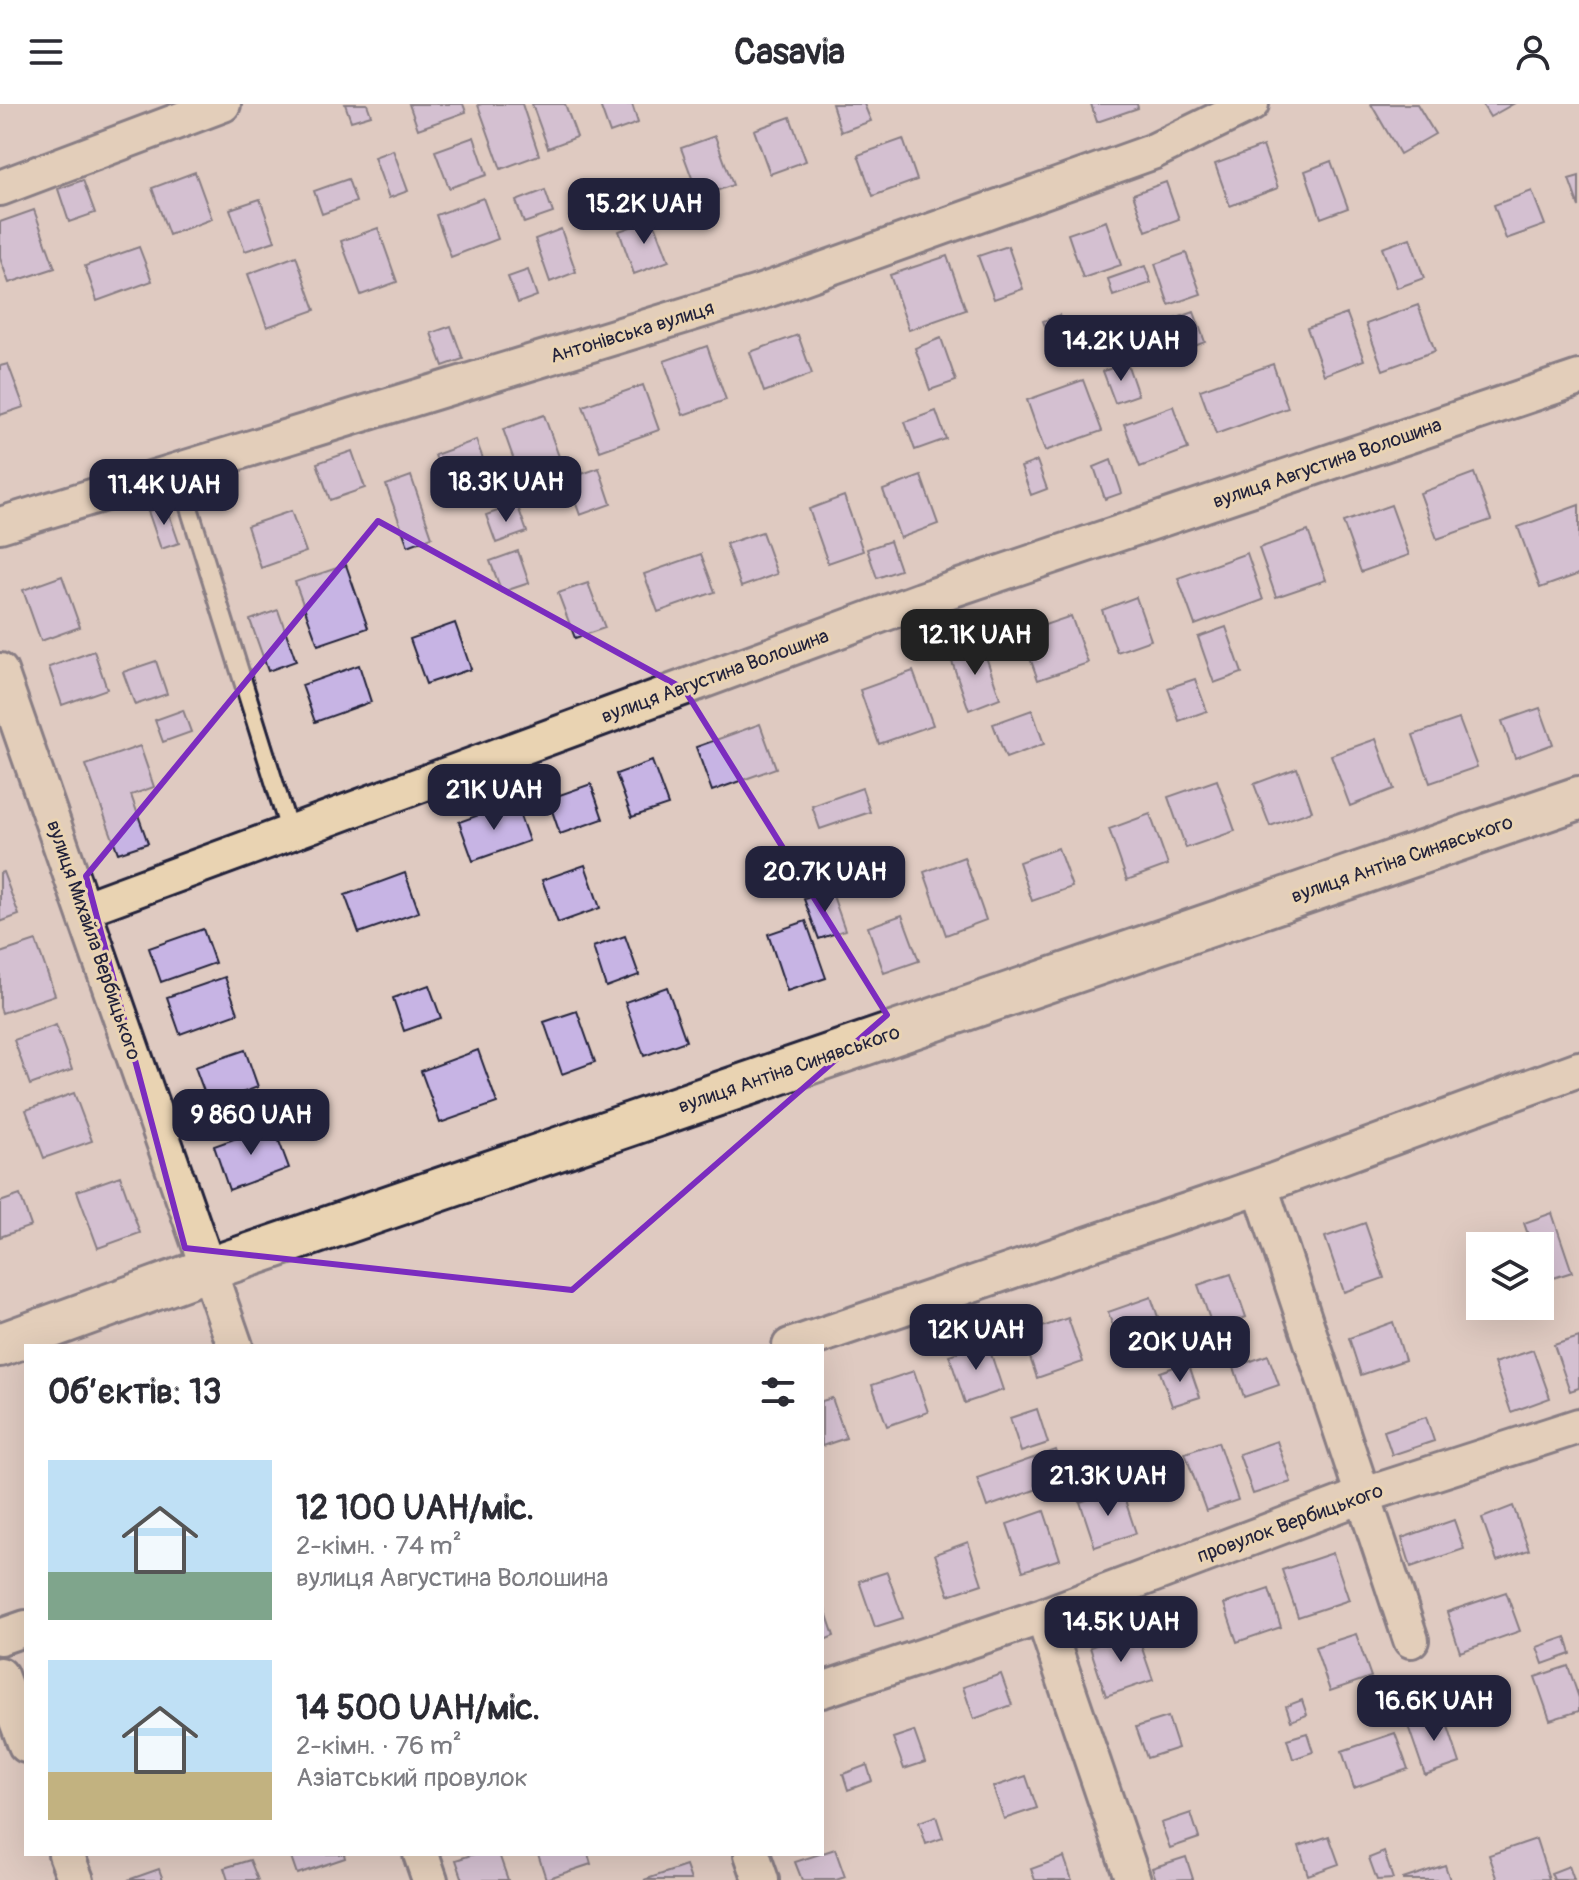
<!DOCTYPE html>
<html lang="uk">
<meta charset="utf-8">
<style>
:root{--surface:#fff;--page:#f2f2f3;--text:#2b2b33;--muted:#7c7c81;--accent:#22223b}
body{margin:0;font-family:Pangolin,sans-serif;background:var(--page);color:var(--text);height:100vh;display:flex;flex-direction:column;font-size:30px;white-space:nowrap}
*{box-sizing:border-box;margin:0}
p{font-size:26px;color:var(--muted)}
.icon{flex:none;width:44px;height:44px;fill:none;stroke:currentColor;stroke-width:2;stroke-linecap:round;stroke-linejoin:round}
.map{position:relative;flex:1;overflow:hidden}
.side{position:absolute;left:24px;top:1240px;width:800px;height:512px;display:flex;flex-direction:column;background:var(--surface);border-radius:0px;box-shadow:0 8px 32px #0002}
.side>*{flex:none}
.tools{position:absolute;left:1466px;top:1128px;display:grid;gap:16px}
.tools a{display:grid;place-items:center;width:88px;height:88px;border-radius:0px;background:var(--surface);box-shadow:0 8px 32px #0002;font-size:40px}
.price{position:absolute;translate:-50% -68px;padding:0 18px;border-radius:16px;background:var(--accent);color:#fff;font-size:26px;line-height:52px;filter:drop-shadow(0 2px 4px #0008)}
.price::after{content:'';position:absolute;left:50%;top:48px;width:24px;height:18px;margin-left:-12px;background:inherit;clip-path:polygon(0 0,100% 0,50% 100%)}
.price.selected{background:#222;color:#fff}
ul{padding:0;list-style:none}
li{display:flex;align-items:center;gap:24px;height:200px;padding:0 24px}
li span{display:grid;place-items:center;flex:none;width:224px;height:160px;border-radius:0px;color:#555}
li>.icon{margin-inline-start:auto}
span .icon{width:96px;height:96px;fill:#fffc;stroke-width:1}
li b{font-size:34px}
h2{display:flex;justify-content:space-between;align-items:center;height:96px;padding:0 24px;font-size:34px}
header{display:flex;justify-content:space-between;align-items:center;height:104px;padding:0 24px;background:var(--surface);font-size:36px;font-weight:700}
.map>svg:first-child{display:block}
</style>
<header><svg class="icon" aria-label="menu" viewBox="0 0 24 24"><path d="M4 6h16M4 12h16M4 18h16"/></svg>Casavia<svg class="icon" aria-label="person" viewBox="0 0 24 24"><circle cx="12" cy="8" r="4"/><path d="M4 21q1-7 8-7t8 7"/></svg></header>
<div class="map">
<svg width="1579" height="1776" viewBox="0 0 1579 1776">
<rect width="100%" height="100%" fill="#dfcac1"/>
<filter id="ink" filterUnits="userSpaceOnUse"><feTurbulence type="fractalNoise" baseFrequency=".0125" numOctaves="2"/><feDisplacementMap in="SourceGraphic" scale="16" xChannelSelector="R" yChannelSelector="G"/><feConvolveMatrix kernelMatrix="1 2 1 2 8 2 1 2 1" color-interpolation-filters="sRGB"/></filter>
<g filter="url(#ink)">
<path fill="#c7b4e4" stroke="#22223b" stroke-width="2" d="M345,0H367L371,11L351,17Z
M409,0H463L466,8L418,25Z
M482,0H522L539,51L501,65L478,1Z
M532,0H565L577,33L548,44Z
M632,0L638,19L610,29L600,1Z
M832,0H864L871,17L841,28Z
M1091,0H1137L1138,4L1097,18Z
M1371,0H1417L1435,30L1400,50Z
M1482,0H1513L1490,13Z
M790,13L806,57L770,70L754,26Z
M715,32L733,81L699,93L681,44Z
M474,33L487,71L449,84L435,47Z
M903,35L917,76L873,92L858,51Z
M1263,42L1278,84L1230,102L1215,60Z
M393,46L408,87L389,94L374,53Z
M1331,57L1348,104L1321,114L1305,67Z
M195,68L212,115L169,131L152,84Z
M1579,72V103L1569,75Z
M348,75L356,98L322,110L314,87Z
M83,76L95,109L69,118L58,85Z
M1166,78L1179,115L1146,127L1133,90Z
M545,86L553,109L524,119L516,97Z
M1532,87L1545,121L1506,135L1494,101Z
M483,94L498,135L451,153L436,111Z
M260,95L275,137L245,147L230,105Z
M34,106L55,164L9,179L0,154V118Z
M653,115L669,157L634,170L619,127Z
M1106,117L1121,161L1083,174L1068,130Z
M378,124L397,178L361,191L341,137Z
M561,125L576,168L550,178L535,135Z
M1410,134L1424,174L1397,184L1382,144Z
M1008,142L1023,185L994,195L978,152Z
M139,143L152,177L97,197L85,162Z
M1186,149L1201,190L1169,201L1155,160Z
M296,152L315,206L267,223L248,170Z
M947,152L966,206L909,226L890,171Z
M1145,162L1151,179L1113,192L1108,175Z
M528,166L537,192L518,199L508,173Z
M1418,201L1435,247L1383,266L1366,220Z
M1194,208L1205,238L1182,247L1171,216Z
M1347,210L1364,256L1324,271L1307,224Z
M1059,211L1065,229L1050,235L1043,217Z
M451,222L463,255L443,262L431,229Z
M798,231L812,270L764,288L750,248Z
M941,234L956,277L930,286L915,244Z
M707,242L726,296L683,311L664,257Z
M1127,259L1138,291L1115,299L1103,267Z
M8,260L24,303L0,311V262Z
M1273,260L1288,304L1216,330L1200,286Z
M1083,276L1102,327L1045,347L1027,296Z
M643,281L659,326L600,347L583,302Z
M1173,302L1188,345L1140,363L1124,320Z
M936,307L946,335L915,346L905,318Z
M544,311L567,375L526,390L503,325Z
M476,336L489,371L447,386L435,351Z
M352,347L365,384L330,396L317,359Z
M1111,356L1122,389L1105,395L1094,363Z
M1037,357L1047,385L1031,391L1021,363Z
M599,364L611,400L580,411L567,375Z
M1474,369L1491,416L1437,435L1420,389Z
M411,372L432,433L408,442L386,381Z
M921,372L938,420L900,434L883,386Z
M844,392L863,447L828,459L809,405Z
M517,400L527,428L496,439L486,411Z
M166,401L179,439L161,445L148,407Z
M1391,401L1409,451L1361,468L1343,418Z
M1579,401V470L1540,484L1518,423Z
M291,407L306,448L261,464L247,422Z
M1308,427L1326,476L1276,493L1259,444Z
M762,428L777,470L741,483L726,440Z
M890,437L900,466L877,474L867,445Z
M518,447L529,479L502,488L490,457Z
M1247,449L1263,496L1195,521L1178,474Z
M701,450L715,488L658,508L644,470Z
M346,461L368,524L318,541L295,478Z
M62,472L80,523L41,537L23,486Z
M588,479L605,524L575,534L558,489Z
M1136,493L1151,536L1117,548L1102,506Z
M278,506L296,557L268,567L250,516Z
M1071,512L1088,559L1038,576L1021,529Z
M455,519L471,565L426,580L410,535Z
M1226,523L1242,569L1214,579L1198,533Z
M982,541L1000,594L969,606L950,552Z
M94,547L107,585L62,601L49,563Z
M156,557L167,590L135,601L123,568Z
M359,561L371,598L315,618L302,581Z
M913,567L933,621L879,640L860,586Z
M1195,575L1207,607L1179,617L1168,584Z
M1540,604L1553,640L1515,654L1502,617Z
M183,606L191,628L163,638L155,616Z
M1032,606L1044,640L1006,654L993,620Z
M1459,615L1477,663L1430,679L1413,631Z
M760,620L776,664L712,687L696,643Z
M1376,635L1394,685L1350,702L1331,651Z
M140,642L154,683L131,691L148,739L118,749L86,661Z
M652,657L668,701L632,713L616,670Z
M1297,664L1312,707L1270,722L1254,680Z
M1217,676L1235,727L1186,744L1168,693Z
M591,680L603,715L560,730L548,695Z
M862,684L870,708L820,725L812,702Z
M515,698L529,737L473,757L459,718Z
M1150,710L1168,761L1127,776L1109,725Z
M1058,744L1072,783L1032,797L1019,758Z
M964,753L986,816L946,831L924,768Z
M585,761L600,804L558,819L542,776Z
M3,768L19,811L0,818V769Z
M405,769L419,808L359,829L345,791Z
M831,786L845,826L819,835L804,795Z
M902,811L919,857L884,869L868,823Z
M806,817L826,874L787,887L768,830Z
M203,825L215,859L161,878L149,844Z
M625,832L639,871L606,883L593,843Z
M36,837L55,891L2,909L0,903V849Z
M225,873L238,909L180,930L167,893Z
M429,881L441,914L404,927L393,894Z
M667,883L686,937L644,952L625,898Z
M577,907L595,958L562,970L544,918Z
M56,921L72,966L30,981L14,936Z
M245,946L258,983L209,1001L195,963Z
M478,946L497,999L440,1019L421,967Z
M74,989L92,1037L44,1054L26,1006Z
M273,1021L289,1064L229,1086L214,1042Z
M120,1072L140,1129L98,1144L77,1087Z
M20,1091L31,1122L0,1133V1098Z
M1552,1109L1572,1168L1544,1177L1540,1166V1142H1532L1524,1119Z
M1365,1119L1384,1174L1344,1188L1325,1133Z
M1231,1170L1246,1213L1213,1224L1198,1181Z
M1151,1193L1165,1233L1122,1248L1108,1208Z
M1068,1214L1083,1258L1037,1274L1022,1230Z
M1393,1218L1405,1256L1361,1271L1349,1234Z
M1579,1233V1284L1570,1287L1554,1241Z
M987,1238L1003,1286L965,1299L949,1251Z
M1533,1246L1550,1294L1511,1308L1494,1259Z
M1268,1251L1279,1281L1244,1293L1234,1263Z
M1188,1258L1200,1293L1172,1302L1160,1268Z
M914,1267L928,1308L887,1322L872,1281Z
M832,1294L846,1334L822,1342V1297Z
M1037,1305L1048,1339L1021,1348L1010,1314Z
M1426,1313L1434,1337L1392,1351L1384,1327Z
M1277,1337L1291,1378L1253,1390L1239,1350Z
M1218,1338L1238,1396L1206,1407L1185,1349Z
M1056,1346L1066,1375L987,1403L977,1374Z
M1121,1384L1136,1429L1095,1443L1080,1398Z
M1513,1402L1529,1446L1497,1457L1482,1414Z
M1044,1407L1060,1455L1023,1467L1007,1420Z
M1454,1416L1464,1445L1411,1463L1402,1434Z
M968,1438L982,1480L949,1491L935,1450Z
M1333,1449L1349,1496L1298,1513L1282,1466Z
M887,1468L903,1514L875,1523L859,1477Z
M1269,1485L1281,1523L1237,1538L1224,1500Z
M1506,1488L1520,1527L1460,1548L1447,1508Z
M822,1496L834,1532L822,1537Z
M1136,1527L1153,1576L1106,1592L1090,1543Z
M1356,1530L1371,1573L1330,1587L1315,1543Z
M1566,1533L1571,1550L1543,1560L1537,1543Z
M1568,1562L1579,1594V1607L1550,1616L1535,1573Z
M1001,1570L1012,1601L974,1615L963,1583Z
M1302,1596L1307,1611L1291,1617L1286,1602Z
M1443,1607L1460,1659L1425,1671L1407,1619Z
M1168,1613L1178,1644L1147,1654L1136,1623Z
M914,1627L925,1658L904,1665L893,1634Z
M1307,1629L1313,1648L1293,1655L1287,1635Z
M1395,1629L1408,1665L1354,1684L1342,1647Z
M867,1661L872,1677L848,1686L843,1670Z
M1026,1672L1037,1704L1004,1715L993,1683Z
M1191,1709L1199,1734L1170,1744L1161,1719Z
M936,1712L943,1734L926,1740L919,1718Z
M1329,1732L1339,1760L1308,1771L1299,1742Z
M1536,1735L1549,1775L1498,1776L1489,1751Z
M835,1745L845,1773L836,1776H802L795,1758Z
M1384,1748L1393,1775L1377,1776L1369,1754Z
M290,1750H344L345,1754L297,1770Z
M474,1750H499L508,1776H463L456,1756Z
M538,1750H588L591,1760L546,1775Z
M1064,1753L1072,1776H1035L1031,1765Z
M1186,1753L1193,1775L1156,1776L1152,1764Z
M250,1756L258,1776H228L224,1764Z
M1445,1761L1450,1776H1403V1775Z
M686,1762L691,1776H644Z
M1569,1762L1574,1776H1554L1551,1769Z
M159,1765L163,1776H128Z"/>
<g fill="none" stroke-linecap="round" stroke-linejoin="round">
<defs>
<path id="service" d="M178,368L290,729"/>
<path id="minor" d="M0,84L223,0
M0,421L761,188L1152,48L1251,0
M0,567L235,1242
M83,805L921,496L1579,274
M1260,1082L1411,1536
M790,1242L1260,1082L1579,965
M1043,1512L1133,1776
M0,1533L26,1524
M0,1571L26,1641
M822,1586L1043,1512L1362,1392L1579,1322
M66,1750L76,1776
M421,1750L430,1776
M752,1750L761,1776"/>
<path id="tertiary" d="M0,1241L209,1165L1579,694"/>
</defs>
<use href="#service" stroke="#22223b" stroke-width="22"/>
<use href="#minor" stroke="#22223b" stroke-width="40"/>
<use href="#tertiary" stroke="#22223b" stroke-width="48"/>
<use href="#service" stroke="#e9d3b2" stroke-width="16"/>
<use href="#minor" stroke="#e9d3b2" stroke-width="34"/>
<use href="#tertiary" stroke="#e9d3b2" stroke-width="42"/>
</g>
</g>
<path d="M0 0H1579V1776H0ZM378,417L684,585L887,911L572,1186L185,1144L86,772Z" fill="#dfcac1" fill-opacity=".55" fill-rule="evenodd"/>
<path fill="none" stroke="#7b2cbf" stroke-width="6" stroke-linejoin="round" d="M378,417L684,585L887,911L572,1186L185,1144L86,772Z"/>
<g text-anchor="middle" dominant-baseline="central" stroke-width="6" stroke-linejoin="round" paint-order="stroke">
<g font-size="20" fill="#22223b" stroke="#e9d3b2">
<text transform="translate(632 228) rotate(-17)">Антонівська вулиця</text>
<text transform="translate(1327 359) rotate(-19)">вулиця Августина Волошина</text>
<text transform="translate(715 572) rotate(-20)">вулиця Августина Волошина</text>
<text transform="translate(1402 755) rotate(-19)">вулиця Антіна Синявського</text>
<text transform="translate(94 836) rotate(71)">вулиця Михайла Вербицького</text>
<text transform="translate(789 965) rotate(-19)">вулиця Антіна Синявського</text>
<text transform="translate(1290 1419) rotate(-20)">провулок Вербицького</text>
</g>
</g>
</svg>
<div class="tools">
<a><svg class="icon" aria-label="layers" viewBox="0 0 24 24"><path d="M12 4l9 5-9 5-9-5zM3 14l9 5 9-5"/></svg></a>
</div>
<b class="price" style="left:644px;top:142px">15.2K UAH</b>
<b class="price" style="left:1121px;top:279px">14.2K UAH</b>
<b class="price" style="left:506px;top:420px">18.3K UAH</b>
<b class="price" style="left:164px;top:423px">11.4K UAH</b>
<b class="price selected" style="left:975px;top:573px">12.1K UAH</b>
<b class="price" style="left:494px;top:728px">21K UAH</b>
<b class="price" style="left:825px;top:810px">20.7K UAH</b>
<b class="price" style="left:251px;top:1053px">9 860 UAH</b>
<b class="price" style="left:976px;top:1268px">12K UAH</b>
<b class="price" style="left:1180px;top:1280px">20K UAH</b>
<b class="price" style="left:1108px;top:1414px">21.3K UAH</b>
<b class="price" style="left:1121px;top:1560px">14.5K UAH</b>
<b class="price" style="left:1434px;top:1639px">16.6K UAH</b>
<section class="side">
<h2>Об’єктів: 13<svg class="icon" aria-label="filters" viewBox="0 0 24 24"><path d="M4 7h16M4 17h16"/><circle cx="9" cy="7" r="2"/><circle cx="15" cy="17" r="2"/></svg></h2>
<ul>
<li><span style="background:linear-gradient(#bfe0f5 70%,#7fa58c 0)"><svg class="icon" aria-label="home" viewBox="0 0 24 24"><path d="M3 11l9-7 9 7M6 9v11h12V9"/></svg></span><div><b>12 100 UAH/міс.</b><p>2-кімн. · 74 m²</p><p>вулиця Августина Волошина</p></div></li>
<li><span style="background:linear-gradient(#bfe0f5 70%,#c2b280 0)"><svg class="icon" aria-label="home" viewBox="0 0 24 24"><path d="M3 11l9-7 9 7M6 9v11h12V9"/></svg></span><div><b>14 500 UAH/міс.</b><p>2-кімн. · 76 m²</p><p>Азіатський провулок</p></div></li>
</ul>
</section>
</div>
